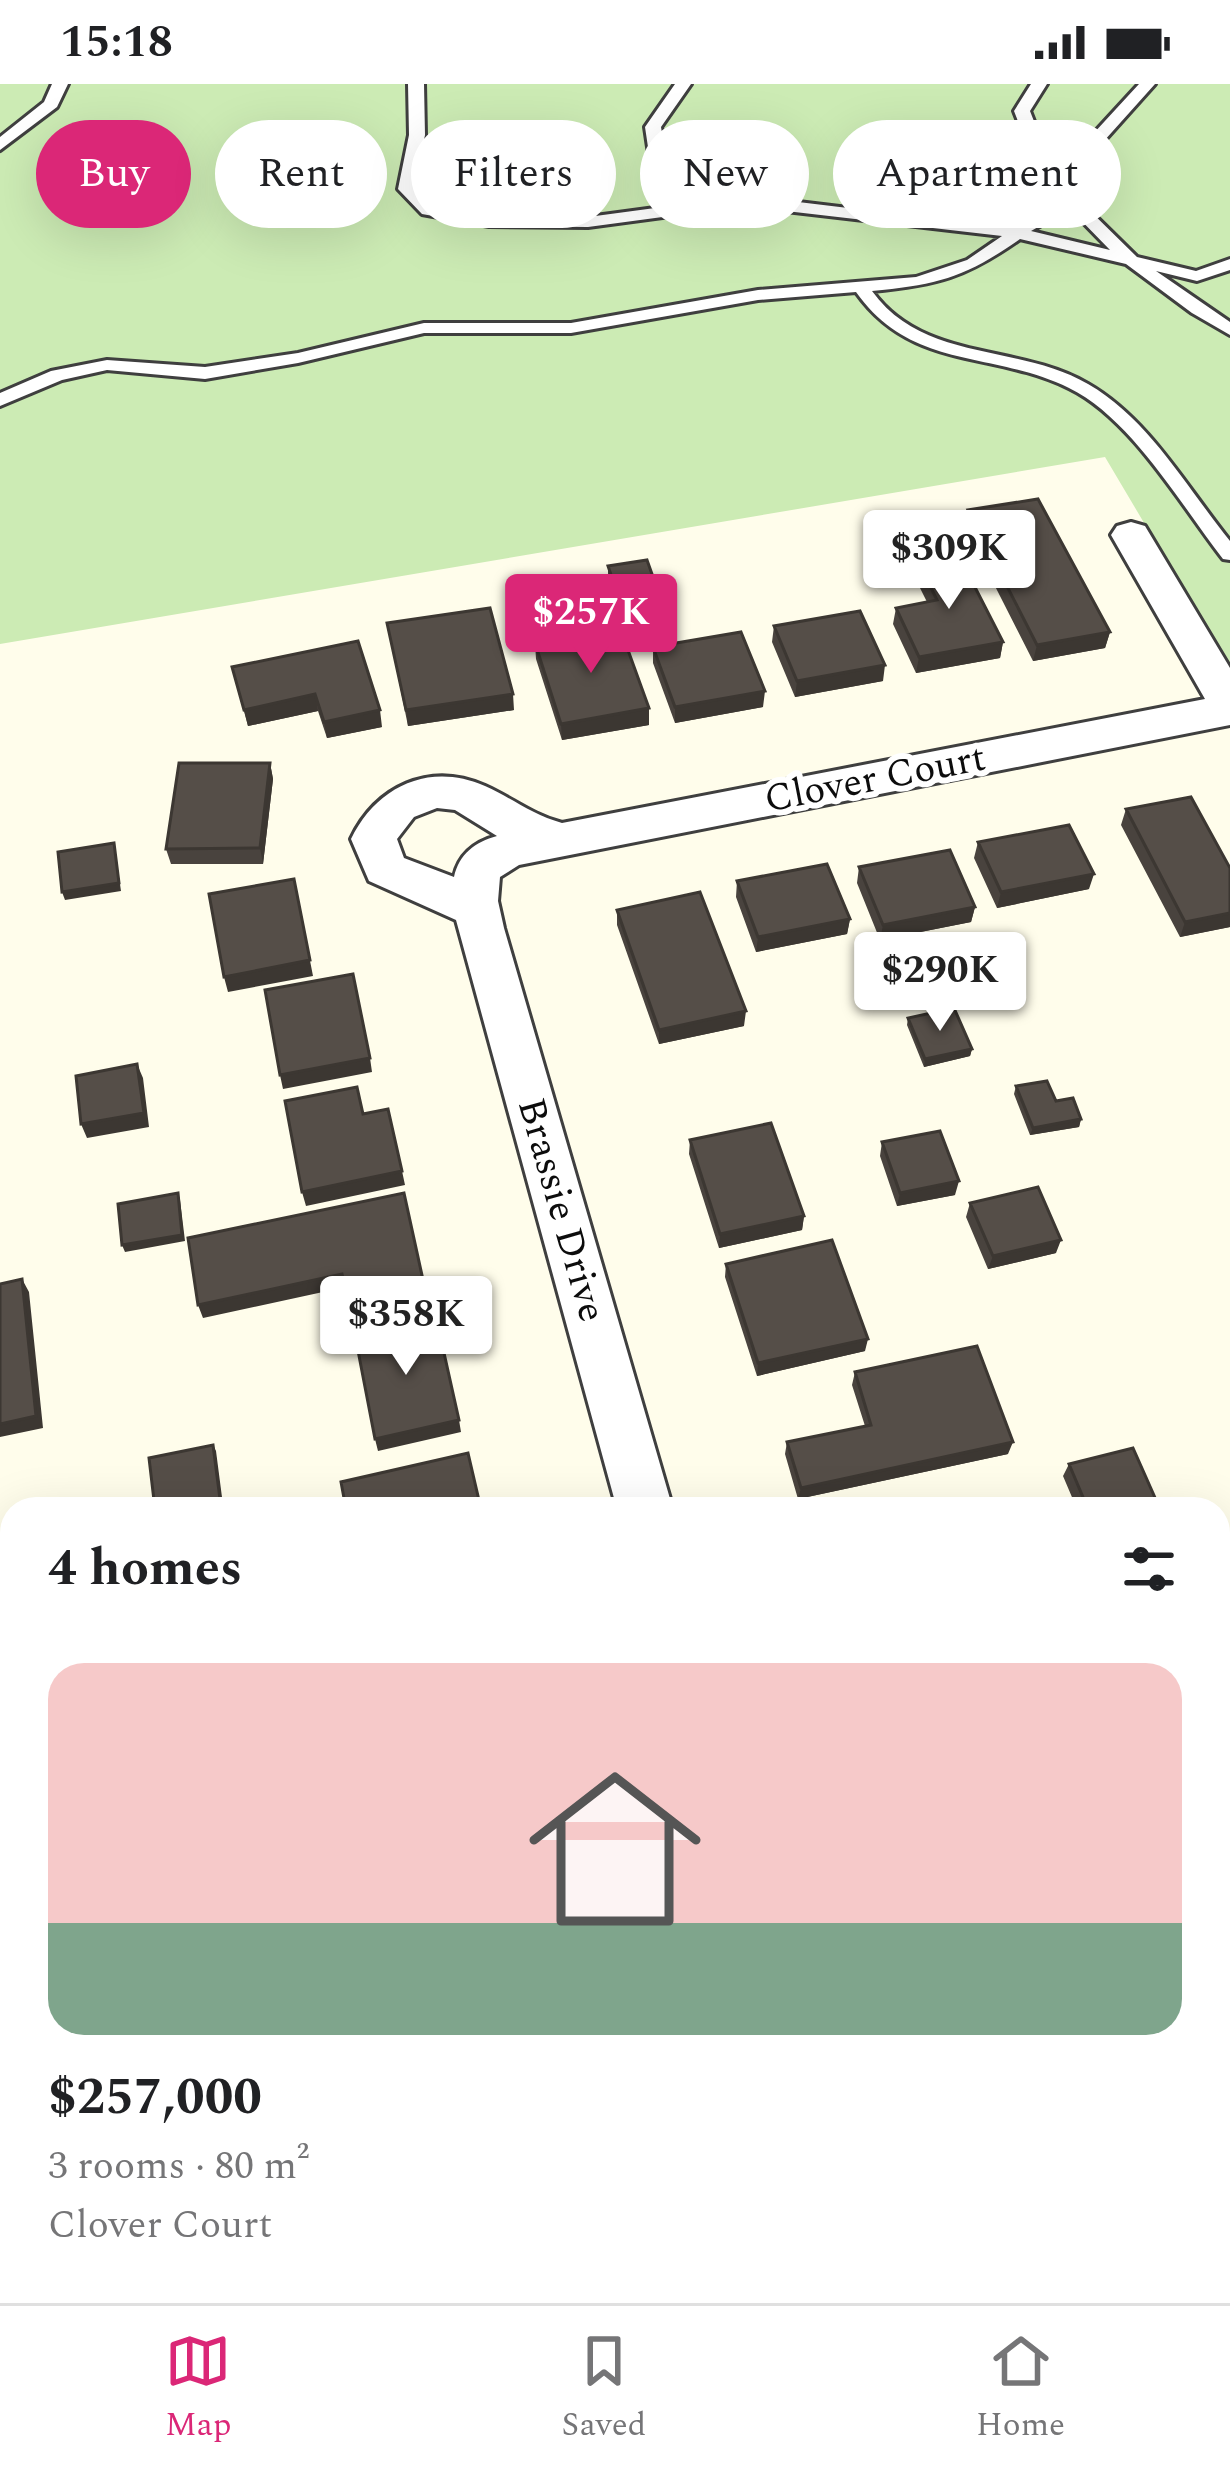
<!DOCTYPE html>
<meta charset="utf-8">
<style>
:root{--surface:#fff;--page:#f2f2f2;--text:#202124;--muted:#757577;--line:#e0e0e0;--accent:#db2777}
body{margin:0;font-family:Spectral,serif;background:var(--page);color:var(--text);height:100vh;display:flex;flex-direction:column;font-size:45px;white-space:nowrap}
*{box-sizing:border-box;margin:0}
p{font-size:39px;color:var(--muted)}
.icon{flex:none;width:66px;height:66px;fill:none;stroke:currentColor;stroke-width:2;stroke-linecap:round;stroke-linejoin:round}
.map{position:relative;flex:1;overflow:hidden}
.drawer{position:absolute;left:0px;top:1413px;width:1230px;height:807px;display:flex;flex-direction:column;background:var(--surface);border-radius:36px 36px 0 0;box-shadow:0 12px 48px #0002}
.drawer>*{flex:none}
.guide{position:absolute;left:36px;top:36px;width:1158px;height:108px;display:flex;gap:24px}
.price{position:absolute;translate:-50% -102px;padding:0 27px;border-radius:12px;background:#fff;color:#222;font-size:39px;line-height:78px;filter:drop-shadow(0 3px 6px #0008)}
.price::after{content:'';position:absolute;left:50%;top:72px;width:36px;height:27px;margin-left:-18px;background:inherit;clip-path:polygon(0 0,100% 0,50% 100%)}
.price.active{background:var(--accent);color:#fff}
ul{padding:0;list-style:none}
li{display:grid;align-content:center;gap:24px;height:636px;padding:0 48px}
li+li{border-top:3px solid var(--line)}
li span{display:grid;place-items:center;height:372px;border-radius:36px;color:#555}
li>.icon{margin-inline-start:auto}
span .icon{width:216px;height:216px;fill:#fffc;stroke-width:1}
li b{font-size:51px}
h2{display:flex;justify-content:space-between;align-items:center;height:144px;padding:0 48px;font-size:51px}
.tag{padding:0 42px;border-radius:54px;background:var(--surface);box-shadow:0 12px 48px #0002;font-size:42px;line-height:108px}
.tag.active{background:var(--accent);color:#fff}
.status{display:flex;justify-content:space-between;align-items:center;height:84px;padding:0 60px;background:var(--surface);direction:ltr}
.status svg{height:33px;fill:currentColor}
.tabs{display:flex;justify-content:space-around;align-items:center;height:168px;border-top:3px solid var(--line);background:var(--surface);font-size:33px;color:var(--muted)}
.tabs a{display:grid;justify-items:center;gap:6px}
.tabs .active{color:var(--accent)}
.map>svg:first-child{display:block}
</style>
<div class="status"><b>15:18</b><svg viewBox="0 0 49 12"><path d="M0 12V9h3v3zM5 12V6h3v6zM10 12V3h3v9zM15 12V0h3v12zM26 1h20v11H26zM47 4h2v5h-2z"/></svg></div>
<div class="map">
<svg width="1230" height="2219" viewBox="0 0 1230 2219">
<rect width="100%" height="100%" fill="#fffdeb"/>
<path fill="#ccebb4" d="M0,0H1230V584L1105,373L0,560Z"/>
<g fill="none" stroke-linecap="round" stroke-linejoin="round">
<defs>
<path id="service" d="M52,0H68L57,23L0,66V53L44,18Z
M408,0H424L425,51L414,104L433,123L489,132L588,133L670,122L761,118L651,83L645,43L675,0H691L661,43L667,80L726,94L790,117L1014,144L1063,116L1028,63L1014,27L1031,0H1047L1030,27L1044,63L1068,102L1081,63L1139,0H1155L1095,67L1080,117L1137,173L1196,187L1230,175V186L1197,197L1156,187L1230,238V251L1192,229L1126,180L1020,155C966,193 938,201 872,207C924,279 1018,259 1088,300C1149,335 1187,404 1230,457V476L1223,475C1181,421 1131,334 1069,304C992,266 912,287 856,208L758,216L571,249H424L298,279L205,295L107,286L62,296L0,322V309L51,287L107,276L205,283L298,269L424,239H571L758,206L916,193L967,176L1002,152L786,127L670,132L588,143L489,142L422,130L398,105L409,51ZM1070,125L1110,166L1031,147Z"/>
<path id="minor" d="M1131,438L1145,442L1230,584V641L519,781L500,793L498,817L504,844L673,1425H617L456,836L369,797L351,755C376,703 429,677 485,702C512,714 532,731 562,739L1205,615L1111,451L1117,442ZM437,724L455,726L497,752C475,758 459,770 454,793L404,774L397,755L414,733Z
M1230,2037V2103L1218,2106V2040Z
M670,2208H776L771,2219H665Z"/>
</defs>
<use href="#service" stroke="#3f3f3f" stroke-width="6"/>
<use href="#minor" stroke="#3f3f3f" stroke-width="6"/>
<use href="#service" fill="#fff" fill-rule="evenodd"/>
<use href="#minor" fill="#fff" fill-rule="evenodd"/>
</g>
<path fill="#49433e" d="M968,426L1110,548L1105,564L1033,577L965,443Z
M918,477L1003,558L1000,574L916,589L893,540L896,524L927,518L915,494Z
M608,482L658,507V516L619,522L608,491Z
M387,539L514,626L408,642Z
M774,542L883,597L795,613L772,558Z
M535,559L649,641L562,656L536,575Z
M653,563L763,623L675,639L653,579Z
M232,583L382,643L327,654L318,627L248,642Z
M270,679L273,695L263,780H171L166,765Z
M1126,725L1230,784V843L1180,853L1121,741Z
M978,758L1089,805L997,824L974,774Z
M859,783L975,823L971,838L880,856L857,799Z
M737,797L850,835L847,850L756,868L736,813Z
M617,826L744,942L659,960L617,841Z
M908,934L972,965L970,972L924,983L907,941Z
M1016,1002L1056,1017L1081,1035L1079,1043L1030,1051L1014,1010Z
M690,1056L804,1132L802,1146L719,1164L689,1070Z
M882,1058L955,1111L897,1122L880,1072Z
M970,1119L1056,1169L988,1185L966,1133Z
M726,1180L865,1267L757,1292L725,1193Z
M855,1288L1008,1370L798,1415L785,1370L787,1358L865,1342L852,1301Z
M1069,1380L1160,1425H1077L1063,1392Z"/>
<path fill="#3c3732" d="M658,507V516L619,522V514Z
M1110,548L1105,564L1033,577L1037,561Z
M1003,558L1000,574L916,589L919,573Z
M885,581L883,597L795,613L797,597Z
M765,607L763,623L675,639V623Z
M315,610L318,627L248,642L244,626Z
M513,610L514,626L408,642L406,626Z
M649,624V641L562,656L561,640Z
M380,626L382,643L327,654L324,638Z
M270,679L273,695L263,780L260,764Z
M114,759L121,807L65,816L62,808Z
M1094,790L1089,805L997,824L1001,808Z
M294,795L313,892L228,908L224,893Z
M975,823L971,838L880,856L883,841Z
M1230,829V843L1180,853L1185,838Z
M850,835L847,850L756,868L758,853Z
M746,927L744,942L659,960V946Z
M972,965L970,972L924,983L925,975Z
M370,974L372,988L283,1005L280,991Z
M137,980L143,994L149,1043L87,1054L81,1040Z
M1081,1035L1079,1043L1030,1051L1033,1044Z
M402,1087L405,1101L306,1122L302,1108Z
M959,1097L955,1111L897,1122L900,1109Z
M178,1109L180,1116L185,1157L125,1168L122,1161Z
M804,1132L802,1146L719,1164L720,1150Z
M1061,1156L1056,1169L988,1185L993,1172Z
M342,1190L346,1203L203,1234L198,1221Z
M22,1195L29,1208L43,1344L0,1353V1340Z
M425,1205L428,1218L352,1234L349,1221Z
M868,1255L865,1267L757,1292L758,1279Z
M459,1336L461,1348L378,1367L375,1355Z
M1013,1358L1008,1370L798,1415L801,1404Z
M213,1361L216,1367L223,1421L204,1425H174Z
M12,1574V1591L0,1602V1585Z
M0,1820L6,1883L0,1884Z"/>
<path fill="#554e48" stroke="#3c3732" stroke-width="3" d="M1038,415L1110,548L1037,561L968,426Z
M958,470L1003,558L919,573L896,524L937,516L918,477Z
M647,476L658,507L619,514L608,482Z
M490,524L513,610L406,626L387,539Z
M860,527L885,581L797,597L774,542Z
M620,544L649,624L561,640L535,559Z
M741,548L765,607L675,623L653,563Z
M358,557L380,626L324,638L315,610L244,626L232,583Z
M179,679H270L260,764L166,765Z
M1191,713L1230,784V829L1185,838L1126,725Z
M1069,741L1094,790L1001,808L978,758Z
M114,759L119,799L62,808L58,768Z
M950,766L975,823L883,841L859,783Z
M827,780L850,835L758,853L737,797Z
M294,795L310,876L224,893L209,810Z
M700,808L746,927L659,946L617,826Z
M353,890L370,974L280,991L265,906Z
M954,924L972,965L925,975L908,934Z
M137,980L144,1029L81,1040L76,992Z
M1047,997L1056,1017L1073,1014L1081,1035L1033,1044L1016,1002Z
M357,1003L363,1030L388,1025L402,1087L302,1108L285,1017Z
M771,1039L804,1132L720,1150L690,1056Z
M940,1047L959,1097L900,1109L882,1058Z
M1038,1103L1061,1156L993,1172L970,1119Z
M178,1109L182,1151L122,1161L118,1120Z
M404,1109L425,1205L349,1221L342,1190L198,1221L188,1154Z
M832,1156L868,1255L758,1279L726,1180Z
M22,1195L36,1332L0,1340V1200Z
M436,1233L459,1336L375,1355L355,1251Z
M977,1262L1013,1358L801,1404L787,1358L871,1341L855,1288Z
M213,1361L220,1415L174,1425H155L149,1374Z
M1133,1364L1160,1425H1088L1069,1380Z
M468,1369L481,1425H346L341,1398Z
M962,1416L966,1425H923Z
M0,1456L12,1468V1574L0,1585Z
M1218,1754L1230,1784V1854L1218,1858Z
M12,2068V2182L0,2185V2071Z"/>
<g text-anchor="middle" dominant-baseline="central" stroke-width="12" stroke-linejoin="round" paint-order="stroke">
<g font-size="39" fill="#0c0c0c" stroke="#fff">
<text transform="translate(875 695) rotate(-11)">Clover Court</text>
<text transform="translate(561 1126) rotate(74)">Brassie Drive</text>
</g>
</g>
</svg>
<b class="price" style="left:949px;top:528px">$309K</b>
<b class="price active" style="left:591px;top:592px">$257K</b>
<b class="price" style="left:940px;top:950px">$290K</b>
<b class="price" style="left:406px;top:1294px">$358K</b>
<div class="guide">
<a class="tag active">Buy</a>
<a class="tag">Rent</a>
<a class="tag">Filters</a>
<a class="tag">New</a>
<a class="tag">Apartment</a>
</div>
<section class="drawer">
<h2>4 homes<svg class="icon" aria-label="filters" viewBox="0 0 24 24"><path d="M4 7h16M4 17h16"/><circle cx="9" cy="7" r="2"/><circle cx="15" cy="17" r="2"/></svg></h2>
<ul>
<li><span style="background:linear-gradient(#f6c9c9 70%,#7fa58c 0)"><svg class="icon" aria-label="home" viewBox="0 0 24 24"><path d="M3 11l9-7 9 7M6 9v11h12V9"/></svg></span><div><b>$257,000</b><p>3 rooms · 80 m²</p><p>Clover Court</p></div></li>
</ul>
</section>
</div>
<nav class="tabs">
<a class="active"><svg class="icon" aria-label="map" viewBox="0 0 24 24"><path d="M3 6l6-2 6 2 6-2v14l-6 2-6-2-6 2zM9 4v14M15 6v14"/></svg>Map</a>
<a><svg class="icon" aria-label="saved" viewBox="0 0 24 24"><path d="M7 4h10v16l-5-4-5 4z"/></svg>Saved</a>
<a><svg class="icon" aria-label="home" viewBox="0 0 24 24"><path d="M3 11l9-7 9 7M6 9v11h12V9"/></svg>Home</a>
</nav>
